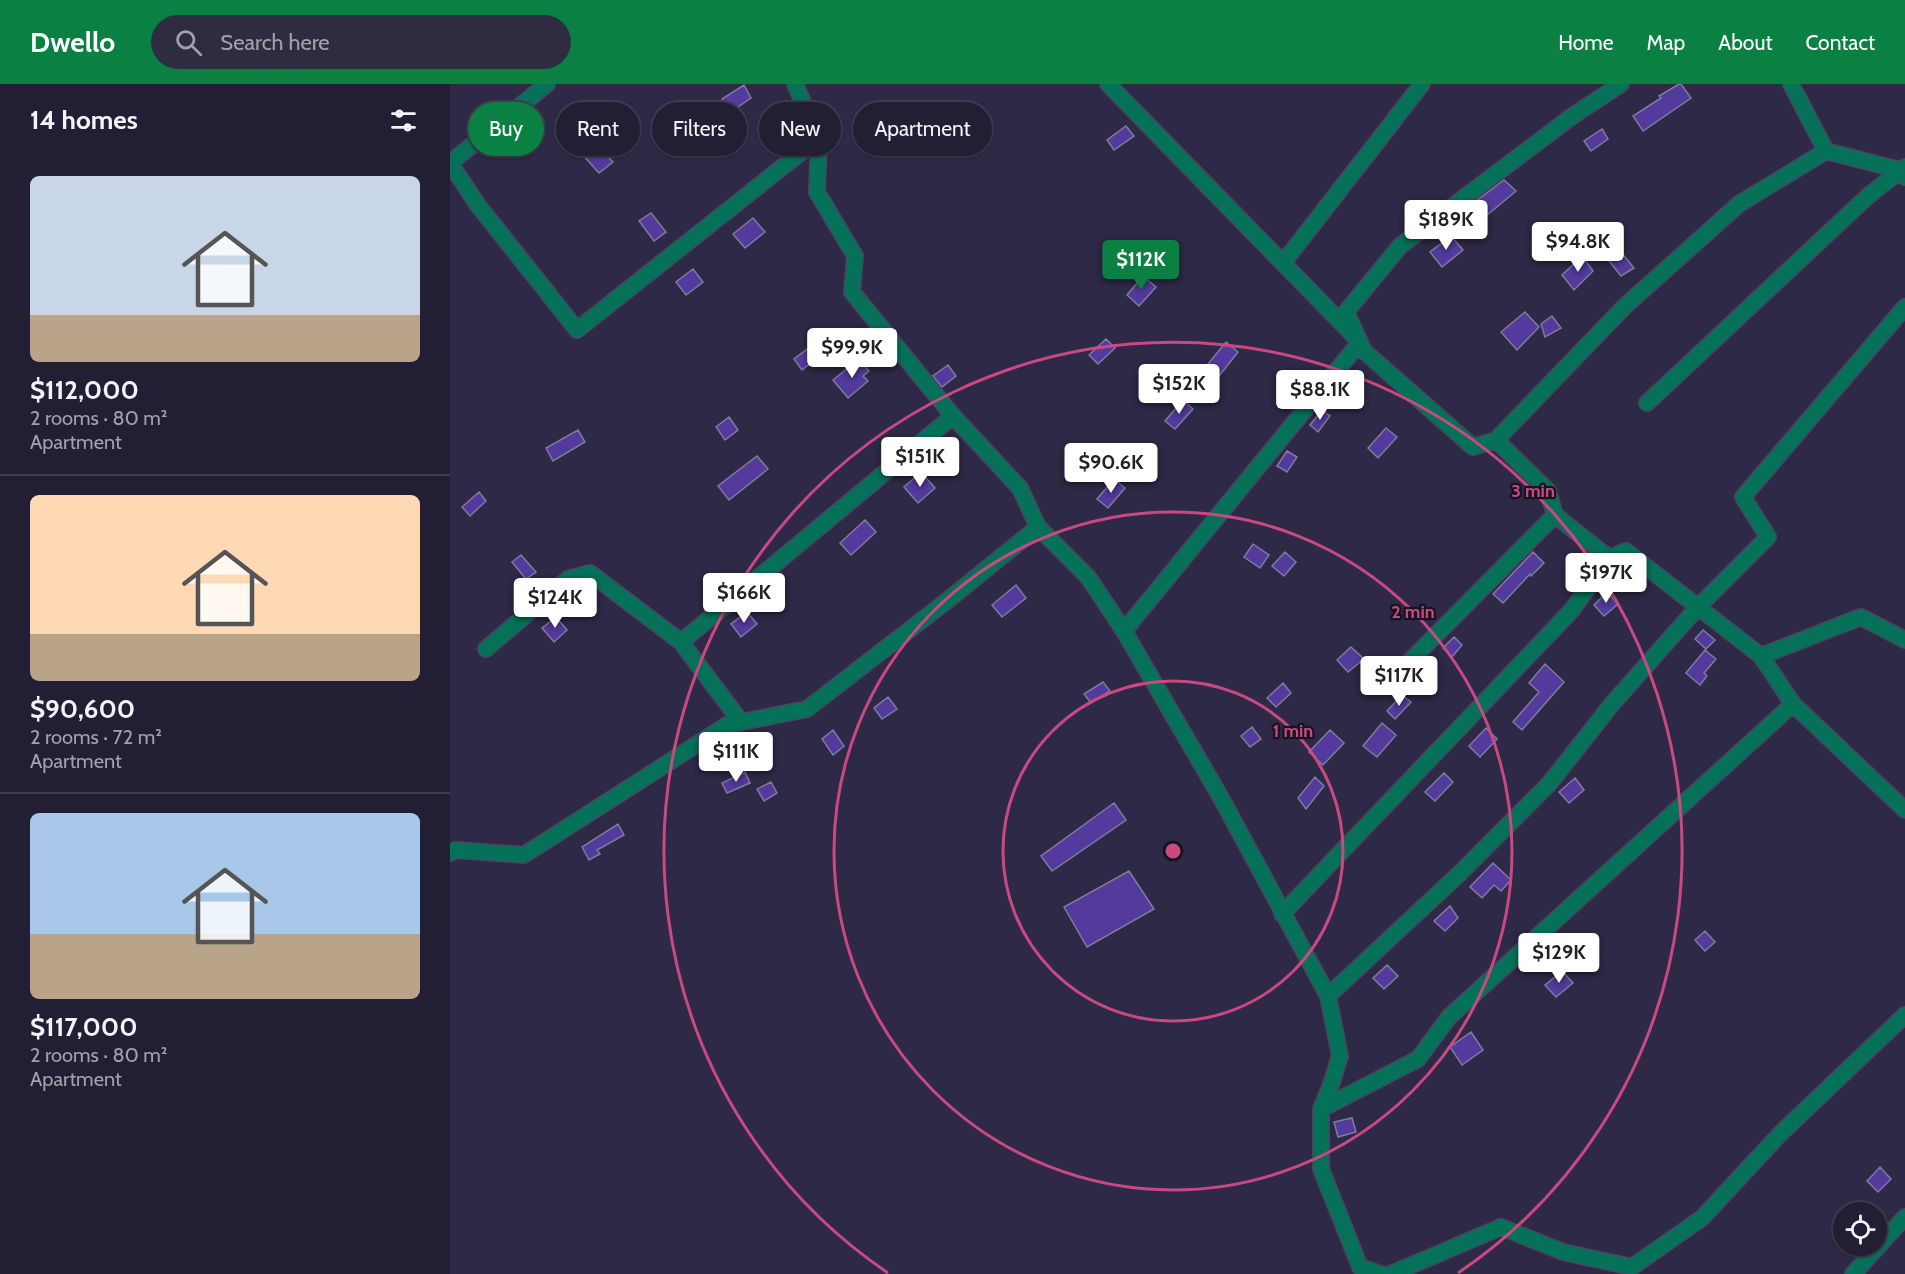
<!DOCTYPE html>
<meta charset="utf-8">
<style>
:root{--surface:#221f34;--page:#2e2c40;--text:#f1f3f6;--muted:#a2a2ac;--line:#3f3d4f;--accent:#0b8043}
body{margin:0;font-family:Cabin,sans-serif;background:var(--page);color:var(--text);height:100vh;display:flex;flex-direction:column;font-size:22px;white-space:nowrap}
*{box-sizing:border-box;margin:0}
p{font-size:20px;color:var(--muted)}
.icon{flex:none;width:33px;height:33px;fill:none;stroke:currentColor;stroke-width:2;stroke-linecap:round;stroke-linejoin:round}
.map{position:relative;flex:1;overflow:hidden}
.drawer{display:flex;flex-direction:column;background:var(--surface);width:450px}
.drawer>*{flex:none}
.top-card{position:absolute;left:18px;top:18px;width:570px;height:54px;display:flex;gap:12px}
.fabs{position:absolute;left:1383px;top:1118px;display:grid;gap:12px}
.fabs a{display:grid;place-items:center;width:54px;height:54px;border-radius:50%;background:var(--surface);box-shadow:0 2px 4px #0004,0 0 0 2px var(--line);font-size:30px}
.price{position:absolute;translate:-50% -51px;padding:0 14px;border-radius:6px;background:#fff;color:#222;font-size:20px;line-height:39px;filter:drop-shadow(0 2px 3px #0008)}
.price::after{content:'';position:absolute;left:50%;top:36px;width:18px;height:14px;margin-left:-9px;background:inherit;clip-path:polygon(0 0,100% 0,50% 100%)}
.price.selected{background:var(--accent);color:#fff}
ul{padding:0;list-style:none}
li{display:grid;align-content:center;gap:12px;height:318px;padding:0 30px}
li+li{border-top:2px solid var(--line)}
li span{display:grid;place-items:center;height:186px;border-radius:9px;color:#555}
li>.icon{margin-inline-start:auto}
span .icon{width:108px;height:108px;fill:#fffc;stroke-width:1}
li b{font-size:26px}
h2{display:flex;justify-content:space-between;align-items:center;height:72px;padding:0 30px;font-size:26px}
.tag{padding:0 21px;border-radius:27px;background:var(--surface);box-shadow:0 2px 4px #0004,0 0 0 2px var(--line);font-size:21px;line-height:54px}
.tag.selected{background:var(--accent);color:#fff}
header{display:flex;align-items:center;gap:36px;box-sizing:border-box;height:84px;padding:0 30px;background:var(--accent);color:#fff}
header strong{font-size:28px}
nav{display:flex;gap:33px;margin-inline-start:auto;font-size:21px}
.search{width:420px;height:54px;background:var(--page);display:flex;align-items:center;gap:15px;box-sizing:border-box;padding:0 21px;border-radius:33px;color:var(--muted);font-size:22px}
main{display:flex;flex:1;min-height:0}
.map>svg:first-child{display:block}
</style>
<header>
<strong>Dwello</strong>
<div class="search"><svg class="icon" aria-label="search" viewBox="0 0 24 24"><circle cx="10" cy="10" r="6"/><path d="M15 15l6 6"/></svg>Search here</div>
<nav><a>Home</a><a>Map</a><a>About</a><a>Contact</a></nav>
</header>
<main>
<section class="drawer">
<h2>14 homes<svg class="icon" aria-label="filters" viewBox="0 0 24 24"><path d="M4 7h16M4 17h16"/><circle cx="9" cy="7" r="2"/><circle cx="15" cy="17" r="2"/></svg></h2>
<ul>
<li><span style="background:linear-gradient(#c9d6e8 75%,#b9a48a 0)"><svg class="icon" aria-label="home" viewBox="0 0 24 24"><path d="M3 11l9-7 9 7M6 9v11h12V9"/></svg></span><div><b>$112,000</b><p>2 rooms · 80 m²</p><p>Apartment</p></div></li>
<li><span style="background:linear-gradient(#ffd9b3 75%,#b9a48a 0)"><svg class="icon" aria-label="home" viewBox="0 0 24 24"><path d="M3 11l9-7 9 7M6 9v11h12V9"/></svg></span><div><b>$90,600</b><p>2 rooms · 72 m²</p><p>Apartment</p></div></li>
<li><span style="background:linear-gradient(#a9c7e8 65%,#b9a48a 0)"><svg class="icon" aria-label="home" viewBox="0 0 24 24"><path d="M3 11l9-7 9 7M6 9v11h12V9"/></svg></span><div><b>$117,000</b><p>2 rooms · 80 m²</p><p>Apartment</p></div></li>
</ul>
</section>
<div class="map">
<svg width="1455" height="1190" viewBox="0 0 1455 1190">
<rect width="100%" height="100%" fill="#2d2946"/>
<path fill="#533a9c" stroke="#7f7b9d" stroke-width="1.5" d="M1229,0H1231L1241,14L1193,47L1183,32L1211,14L1209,12Z
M294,1L301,14L279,29L272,15Z
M676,42L684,52L664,66L657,56Z
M1152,45L1158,55L1141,67L1134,57Z
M144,59L163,78L149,89L131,69Z
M1054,96L1066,107L1030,137L1017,124Z
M201,129L216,148L204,157L189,137Z
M303,134L315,148L295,164L283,150Z
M1001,152L1013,166L992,183L980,168Z
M710,162L721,173L709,186L697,176Z
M1166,162L1184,184L1171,192L1155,172Z
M1132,172L1143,187L1124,206L1112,191Z
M243,185L253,198L236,211L226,198Z
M693,192L706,203L689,222L677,211Z
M1075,228L1089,243L1067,266L1051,248Z
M1102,232L1111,244L1095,253L1091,240Z
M656,255L665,264L648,280L639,271Z
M776,258L788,268L762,301L749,291Z
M364,260L372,270L352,286L344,275Z
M409,275L419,287L413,292L418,297L398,314L383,296Z
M498,281L506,292L492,303L483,292Z
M733,316L743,325L725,345L715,337Z
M872,326L880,332L868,348L860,341Z
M279,333L288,346L275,356L266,343Z
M936,344L947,353L928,374L918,364Z
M128,346L135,358L103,377L96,364Z
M837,367L847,373L837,388L827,382Z
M307,372L318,385L279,416L268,402Z
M471,388L485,404L468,419L454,403Z
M664,395L675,404L658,424L647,415Z
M29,408L36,417L20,432L12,423Z
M415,436L426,448L401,471L390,459Z
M803,460L819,471L810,484L794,473Z
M835,468L846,478L834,492L822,482Z
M1083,468L1094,479L1081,492L1080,490L1053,519L1043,510Z
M71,471L86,488L76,495L62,478Z
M566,501L576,514L552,533L542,521Z
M1157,508L1168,520L1154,532L1144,521Z
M297,528L307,540L291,553L281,540Z
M106,533L117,546L104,558L92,544Z
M1253,546L1265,556L1256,565L1245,555Z
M1004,553L1012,561L1002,573L993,564Z
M901,563L914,575L898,588L887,576Z
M1255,566L1266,575L1254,589L1257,592L1250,601L1236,589Z
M1095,580L1114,598L1072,646L1063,638L1089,608L1079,599Z
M653,598L660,607L641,619L634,610Z
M833,599L841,609L826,623L817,614Z
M952,611L961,618L945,635L937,627Z
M438,613L447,625L432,635L424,624Z
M932,639L946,651L927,673L913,662Z
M802,643L811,655L800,663L791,652Z
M1036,644L1047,655L1030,673L1019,662Z
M383,646L394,662L383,671L372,655Z
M880,646L894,659L873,681L859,668Z
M295,688L300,699L277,709L272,699Z
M994,689L1003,698L985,717L975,708Z
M865,693L874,702L856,725L848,714Z
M1125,694L1134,706L1119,719L1109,708Z
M321,698L327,709L314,717L307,705Z
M664,719L676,736L602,787L591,772Z
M168,740L174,751L147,766L150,770L139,776L132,763Z
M1043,779L1061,796L1051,807L1044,801L1032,814L1020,803Z
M679,787L704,825L637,863L614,823Z
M1000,822L1008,834L995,847L984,837Z
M1255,847L1265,858L1255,867L1245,856Z
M937,881L948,892L934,905L923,894Z
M1112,887L1123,899L1106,913L1095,901Z
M1021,948L1033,966L1012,981L1000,963Z
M902,1034L906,1048L888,1053L884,1038Z
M1430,1083L1441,1095L1428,1108L1417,1097Z"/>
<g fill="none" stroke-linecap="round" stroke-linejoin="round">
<defs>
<path id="minor" d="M97,0L0,79L27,120L127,246L369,54
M345,0L369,54L367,108L405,172L402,208L503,332L570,404L588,443L638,493L674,547L770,712L878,912L890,972L882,998L871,1025V1085L910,1183L931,1190
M658,0L910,258L674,547
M1171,0L1121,33L950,162L896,228L914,267L1023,363L1046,356L1098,407L1105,431L1159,474L1176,467L1311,572L1343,620L1455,726
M1341,0L1376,67
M833,179L972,0
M1197,319L1418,112L1455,83
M1046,356L1174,223L1289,120L1376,67L1450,86L1455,93
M231,558L503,332
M36,565L118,495L140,489L231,558L291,638
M1311,572L1411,533L1455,556
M957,580L1105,431
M0,769L6,766L74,771L277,641L357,625L498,516L588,443
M832,830L1122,526L1159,474
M878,912L1009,790L1099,700L1162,620L1248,523L1318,453L1293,413L1455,223
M871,1025L968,975L999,933L1343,620
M941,1190L1051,1143L1113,1168L1182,1183L1252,1134L1329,1051L1455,931
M1403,1190L1455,1133"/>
</defs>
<use href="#minor" stroke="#494661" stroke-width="18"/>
<use href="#minor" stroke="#057158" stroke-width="15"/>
</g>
<g fill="none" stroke="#c94980" stroke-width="3">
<circle cx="723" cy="767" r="170"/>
<circle cx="723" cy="767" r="339"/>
<path d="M438 1189A509 509 0 1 1 1008 1189"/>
</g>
<circle cx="723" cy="767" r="9" fill="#c94980" stroke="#161421" stroke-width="3"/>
<g font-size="18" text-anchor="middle" font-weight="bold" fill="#c94980" stroke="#161421" stroke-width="4.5" stroke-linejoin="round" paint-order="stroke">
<text x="1083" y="413">3 min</text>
<text x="963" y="534">2 min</text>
<text x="843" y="653">1 min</text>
</g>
</svg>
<div class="fabs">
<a><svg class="icon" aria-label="locate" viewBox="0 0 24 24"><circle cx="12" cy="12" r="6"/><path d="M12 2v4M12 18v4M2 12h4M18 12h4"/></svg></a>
</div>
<b class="price" style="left:996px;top:167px">$189K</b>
<b class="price" style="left:1128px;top:189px">$94.8K</b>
<b class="price selected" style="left:691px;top:207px">$112K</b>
<b class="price" style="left:402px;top:295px">$99.9K</b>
<b class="price" style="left:729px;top:331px">$152K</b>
<b class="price" style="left:870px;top:337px">$88.1K</b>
<b class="price" style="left:470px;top:404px">$151K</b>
<b class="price" style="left:661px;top:410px">$90.6K</b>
<b class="price" style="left:1156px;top:520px">$197K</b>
<b class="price" style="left:294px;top:540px">$166K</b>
<b class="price" style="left:105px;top:545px">$124K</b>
<b class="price" style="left:949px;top:623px">$117K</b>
<b class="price" style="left:286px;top:699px">$111K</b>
<b class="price" style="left:1109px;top:900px">$129K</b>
<div class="top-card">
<a class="tag selected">Buy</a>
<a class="tag">Rent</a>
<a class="tag">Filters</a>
<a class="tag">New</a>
<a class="tag">Apartment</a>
</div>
</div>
</main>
